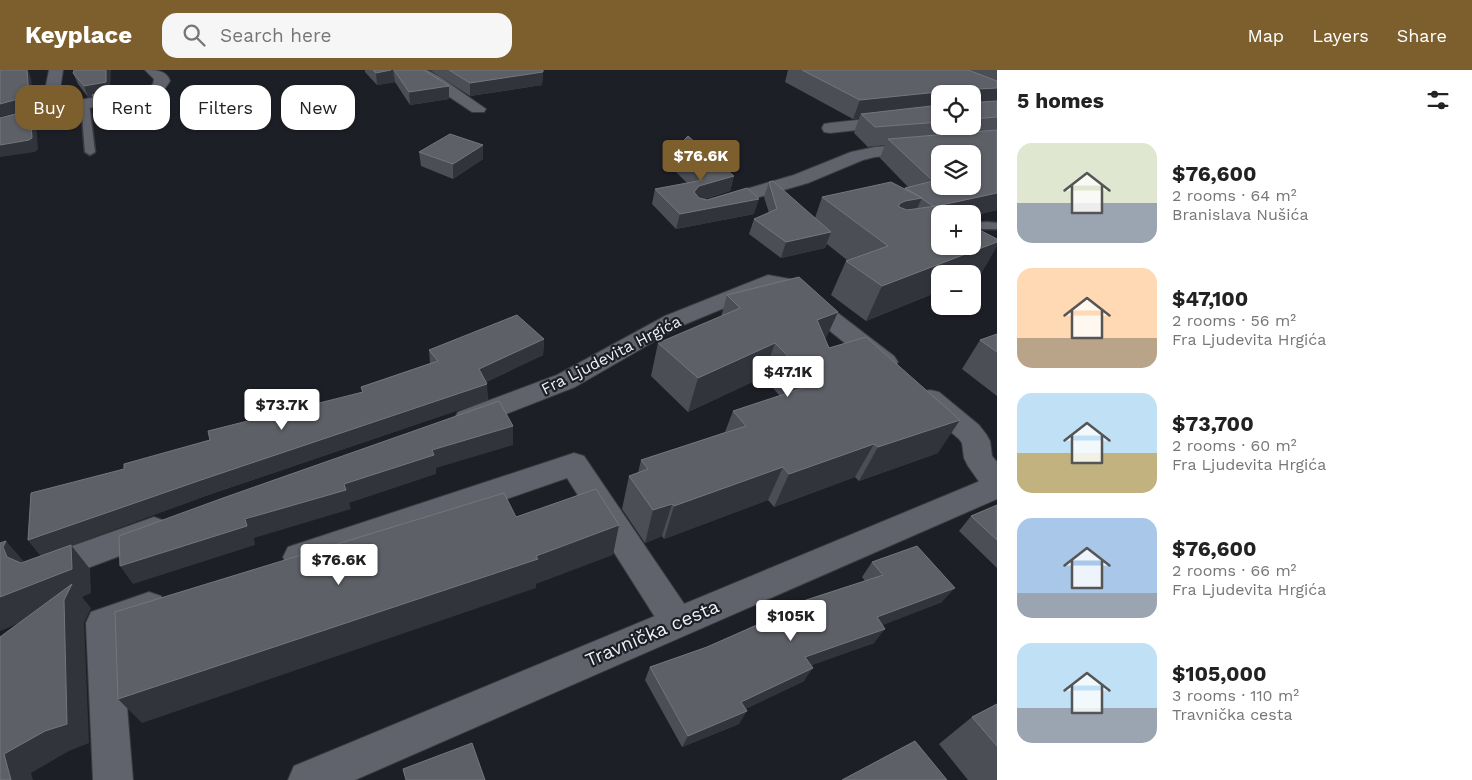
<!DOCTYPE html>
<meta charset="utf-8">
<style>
:root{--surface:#fff;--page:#f6f6f6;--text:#222;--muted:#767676;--accent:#7c5f2d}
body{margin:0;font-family:"Work Sans",sans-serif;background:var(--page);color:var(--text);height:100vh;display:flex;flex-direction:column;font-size:19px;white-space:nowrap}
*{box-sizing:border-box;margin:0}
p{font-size:16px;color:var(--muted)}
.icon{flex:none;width:28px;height:28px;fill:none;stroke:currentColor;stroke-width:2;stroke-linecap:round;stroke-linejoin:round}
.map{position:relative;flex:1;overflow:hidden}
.drawer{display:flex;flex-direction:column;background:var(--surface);width:475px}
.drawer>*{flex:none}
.top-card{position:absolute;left:15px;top:15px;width:475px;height:45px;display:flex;gap:10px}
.fabs{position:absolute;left:931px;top:15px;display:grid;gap:10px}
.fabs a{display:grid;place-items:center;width:50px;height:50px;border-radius:10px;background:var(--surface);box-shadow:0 1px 4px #0004;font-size:25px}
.price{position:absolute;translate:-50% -42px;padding:0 11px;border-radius:5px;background:#fff;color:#222;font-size:16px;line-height:32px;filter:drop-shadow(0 1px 2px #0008)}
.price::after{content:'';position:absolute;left:50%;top:30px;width:15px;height:11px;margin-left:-8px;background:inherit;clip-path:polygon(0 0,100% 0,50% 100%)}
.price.active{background:var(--accent);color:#fff}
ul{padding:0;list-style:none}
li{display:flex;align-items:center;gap:15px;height:125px;padding:0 20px}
li span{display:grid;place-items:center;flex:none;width:140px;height:100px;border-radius:15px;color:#555}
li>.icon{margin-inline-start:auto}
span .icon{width:60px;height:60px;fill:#fffc;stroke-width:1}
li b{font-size:21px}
h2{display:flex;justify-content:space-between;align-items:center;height:60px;padding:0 20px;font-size:21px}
.chip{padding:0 18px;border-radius:15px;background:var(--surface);box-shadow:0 1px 4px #0004;font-size:18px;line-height:45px}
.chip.active{background:var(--accent);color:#fff}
header{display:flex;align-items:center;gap:30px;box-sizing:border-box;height:70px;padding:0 25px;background:var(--accent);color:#fff}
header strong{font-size:24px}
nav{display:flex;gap:28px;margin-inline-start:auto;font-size:18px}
.search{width:350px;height:45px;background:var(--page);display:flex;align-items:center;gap:12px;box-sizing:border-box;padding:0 18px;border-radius:15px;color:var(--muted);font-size:19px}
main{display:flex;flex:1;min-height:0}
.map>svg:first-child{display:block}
</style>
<header>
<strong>Keyplace</strong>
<div class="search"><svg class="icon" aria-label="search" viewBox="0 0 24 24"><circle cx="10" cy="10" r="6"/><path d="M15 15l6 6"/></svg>Search here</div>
<nav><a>Map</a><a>Layers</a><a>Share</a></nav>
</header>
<main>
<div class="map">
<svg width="997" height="710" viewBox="0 0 997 710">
<rect width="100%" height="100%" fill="#1d1f26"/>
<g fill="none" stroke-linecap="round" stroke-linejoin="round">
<defs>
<path id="lane" d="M85,30L89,33L95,82L90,85L85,82L81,33Z
M987,152L997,153V159H972V153Z"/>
<path id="street" d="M49,0H63L60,20L62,33L147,18L153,14L154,9L145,0C155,0 167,0 170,11L164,20L158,25L57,44L0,59V49L47,36L45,20Z
M409,0H427L440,7L486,39L484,42H472Z
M940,41V51L830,63L824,62L822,58L824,54L830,53Z
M997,67V77L875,87L863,90L808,113L722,138L715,140L708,138L705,134L708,130L794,105L851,82L875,77Z
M768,205L790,209L800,214L894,286L898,292L894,298L885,300L876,298L784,224L770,219L681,256L575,317L468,359L458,356L454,349L458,342L557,305L665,246Z
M930,320L939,322L979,355L986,364L990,371L992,386L997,392V427L987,423L968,396L964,388L962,373L959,369L921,336L917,329L921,322Z
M574,383L584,386L689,541L694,552L689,563L677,568L665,563L567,408L299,501L288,497L283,487L288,477Z
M154,447L165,451L170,460L165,469L45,514L33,510L29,500L33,490Z
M149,522L161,526L166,537L161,548L121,562L133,710H93L86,553L91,542Z"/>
<path id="secondary" d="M997,404V429L355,710H288L294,696Z"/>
</defs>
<use href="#lane" stroke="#3b3c42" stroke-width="3"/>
<use href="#street" stroke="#3b3c42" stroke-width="2"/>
<use href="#secondary" stroke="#3b3c42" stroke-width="2"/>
<use href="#lane" fill="#61636c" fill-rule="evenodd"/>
<use href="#street" fill="#61636c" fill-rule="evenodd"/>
<use href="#secondary" fill="#61636c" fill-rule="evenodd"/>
</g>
<path fill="#4c4e56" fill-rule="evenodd" d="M365,0H423L449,16V29L410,35L395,12L377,15L365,2Z
M430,0H543L542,15L470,26Z
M788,0H997V140L972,146V144H940L997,169V176L980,205L940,204V221L866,251L831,225L846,191L847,190L827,174L825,178L781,188L749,164L754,149L769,143L764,127L769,112L815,148L822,127L904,119L905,118L908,117L880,88L885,75L868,77L854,63L859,48L853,49L785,12ZM940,24H972V56H940Z
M73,3L110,23L105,24L110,36L109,54L97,38L92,26L88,27L78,14Z
M483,75V89L453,109L421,96L419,82Z
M673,81L734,106L730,121L704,129L754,144L676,159L652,134L655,119L687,113L670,96Z
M727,225L825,270L829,278L938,383L859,411L855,407L774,437L768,430L664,469L662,466L645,473L622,439L629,406L638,403L641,390L725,362L733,341L780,326L763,307L688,342L651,306L658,273L721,247Z
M997,264V326L962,299L980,270Z
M544,269L543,285L486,312L488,330L208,425L41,486L28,470L124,399L210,370L362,322L361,317L430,293L429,280Z
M997,435V498L959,461L971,446Z
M872,492L942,532L882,555L874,573L811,595L804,611L745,639L739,654L682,677L645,610L650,597L707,577L798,537L800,532L865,511L862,507Z
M997,634V710H968L939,674L972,647Z"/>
<path fill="#32343c" d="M27,0H28L31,8L34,38L0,47V34Z
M106,0H111L110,23L105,24L110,36L109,54L104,40V24L88,27L84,16Z
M391,0H393L395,12L377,15L376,3Z
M543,2L542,15L470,26V13Z
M449,16V29L410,35L409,22Z
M997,18V35L972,38L979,19Z
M948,21L947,24H940V39L861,44L859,48L853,49L860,30Z
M30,40L36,52L38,79L35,82L0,87V75Z
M483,75V89L453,109V94Z
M734,106L730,121L695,131L694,122L699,116Z
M997,123V140L972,146V144H940L933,137Z
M922,128L906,162L890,164L899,134L905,131Z
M759,129L754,144L676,159L680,144Z
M831,162L825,178L781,188L786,172Z
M997,172V176L980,205L972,208V204H940V221L866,251L882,216Z
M838,242L823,275L817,250Z
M544,269L543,285L479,315V299Z
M775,273L763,307L688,342L698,308Z
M487,314L488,330L208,425L41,486L28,470L201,410Z
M960,350L938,383L859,411L878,377Z
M513,356V375L436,398V404L349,433L351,439L254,468L255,475L133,514L120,496L344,414L432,380Z
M874,374L855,407L774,437L789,404Z
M783,397L768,430L664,469L674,436Z
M672,434L662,466L645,473L653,440Z
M619,455L613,485L536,514V518L142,653L118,629L536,486Z
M6,471L27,495L7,487L3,477Z
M71,475L90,499L91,523L82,527L91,538L84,553L89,673L69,681L31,703L33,710H11L4,684L64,534L0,561V527Z
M955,518L942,532L865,562L877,547Z
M885,559L874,573L796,601L805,587Z
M813,598L804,611L733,645L741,632Z
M747,641L739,654L682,677L688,666Z"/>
<path fill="#5e6067" stroke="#74767e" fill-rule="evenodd" d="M0,0H27L29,26L0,34Z
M74,0H106V12L84,16L73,3Z
M373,0H391L376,3Z
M394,0H424L449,16L409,22Z
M449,0H543V2L470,13Z
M802,0H968L997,11V18L979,19V30L981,32L997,31V47L972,49V24H950V22L948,21L860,30Z
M104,22V40L92,25Z
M940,35V52L875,57L861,44Z
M30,40L32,68L29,70L0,75V48Z
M997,60V123L937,136H933L921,128H922L905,118L933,111L888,69ZM940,84H972V116H940Z
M450,64L483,75L453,94L419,82Z
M688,66L734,106L699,116L694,122L699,128L707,130L747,118L759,129L680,144L655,119L703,110L673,81Z
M773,111L831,162L786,172L754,149L777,139L769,112Z
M891,112L922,128L905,131L899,134V137L907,140L936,136L951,144H940V176H972V156L997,169V172L882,216L846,191L888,176L822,127Z
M799,207L838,242L817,250L829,278L866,267L960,350L878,377L874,374L789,404L783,397L674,436L672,434L653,440L629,406L648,399L641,390L746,356L733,341L815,314L775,273L698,308L658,273L740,238L727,225Z
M517,245L544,269L479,299L487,314L201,410L28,470L31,423L124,399V394L210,370L208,361L363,322L361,317L438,291L429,280Z
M997,264V282L980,270Z
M499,331L513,356L432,380L434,385L344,414L346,420L245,449L247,456L120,496L119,466L223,428Z
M596,419L619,455L536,486L538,489L118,629L115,542L504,423L516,447Z
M997,435V470L971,446Z
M6,471L3,477L7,487L21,493L71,475L72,499L0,527V473Z
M917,476L955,518L877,547L885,559L805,587L813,598L741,632L747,641L688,666L650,597L707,577L802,535L800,532L883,505L872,492Z
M72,514L64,530L67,654L45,661L4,684L11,710H0V567Z
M997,634V676L972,647Z
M915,671L947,710H842Z
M472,673L485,710H406L403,699Z"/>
<g text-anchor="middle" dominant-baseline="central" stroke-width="4.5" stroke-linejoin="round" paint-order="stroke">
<g font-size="16" fill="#eff1f6" stroke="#1d1f26">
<text transform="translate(611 285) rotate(-27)">Fra Ljudevita Hrgića</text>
</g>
<g font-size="19" fill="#eff1f6" stroke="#1d1f26">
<text transform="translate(652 563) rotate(-23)">Travnička cesta</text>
</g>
</g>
</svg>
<div class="fabs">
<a><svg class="icon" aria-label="locate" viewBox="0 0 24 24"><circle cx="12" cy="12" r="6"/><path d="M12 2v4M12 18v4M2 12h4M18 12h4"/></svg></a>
<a><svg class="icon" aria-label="layers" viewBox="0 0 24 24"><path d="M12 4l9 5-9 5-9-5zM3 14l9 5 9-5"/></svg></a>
<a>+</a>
<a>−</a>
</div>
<b class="price active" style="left:701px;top:112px">$76.6K</b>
<b class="price" style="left:788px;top:328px">$47.1K</b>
<b class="price" style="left:282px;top:361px">$73.7K</b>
<b class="price" style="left:339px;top:516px">$76.6K</b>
<b class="price" style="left:791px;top:572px">$105K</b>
<div class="top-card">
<a class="chip active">Buy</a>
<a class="chip">Rent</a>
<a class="chip">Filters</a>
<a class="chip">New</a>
</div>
</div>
<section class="drawer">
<h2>5 homes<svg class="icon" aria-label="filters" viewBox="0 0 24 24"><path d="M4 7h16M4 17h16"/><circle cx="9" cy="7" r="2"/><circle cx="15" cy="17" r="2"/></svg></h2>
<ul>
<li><span style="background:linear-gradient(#dfe7d0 60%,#9aa5b1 0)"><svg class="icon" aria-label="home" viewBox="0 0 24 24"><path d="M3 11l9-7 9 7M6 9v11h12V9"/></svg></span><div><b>$76,600</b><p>2 rooms · 64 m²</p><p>Branislava Nušića</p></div></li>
<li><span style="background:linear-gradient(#ffd9b3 70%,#b9a48a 0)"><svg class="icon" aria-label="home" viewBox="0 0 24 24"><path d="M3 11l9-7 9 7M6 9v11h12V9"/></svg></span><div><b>$47,100</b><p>2 rooms · 56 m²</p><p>Fra Ljudevita Hrgića</p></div></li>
<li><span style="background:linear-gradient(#bfe0f5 60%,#c2b280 0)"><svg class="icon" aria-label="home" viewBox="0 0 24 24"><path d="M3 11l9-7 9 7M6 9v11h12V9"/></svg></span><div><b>$73,700</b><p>2 rooms · 60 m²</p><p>Fra Ljudevita Hrgića</p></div></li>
<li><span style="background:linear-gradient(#a9c7e8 75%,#9aa5b1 0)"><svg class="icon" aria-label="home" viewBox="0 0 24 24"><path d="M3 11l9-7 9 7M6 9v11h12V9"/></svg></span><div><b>$76,600</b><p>2 rooms · 66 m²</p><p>Fra Ljudevita Hrgića</p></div></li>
<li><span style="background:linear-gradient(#bfe0f5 65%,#9aa5b1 0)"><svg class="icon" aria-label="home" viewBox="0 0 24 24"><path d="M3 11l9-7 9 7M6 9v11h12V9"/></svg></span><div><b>$105,000</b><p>3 rooms · 110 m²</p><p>Travnička cesta</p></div></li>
</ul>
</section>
</main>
